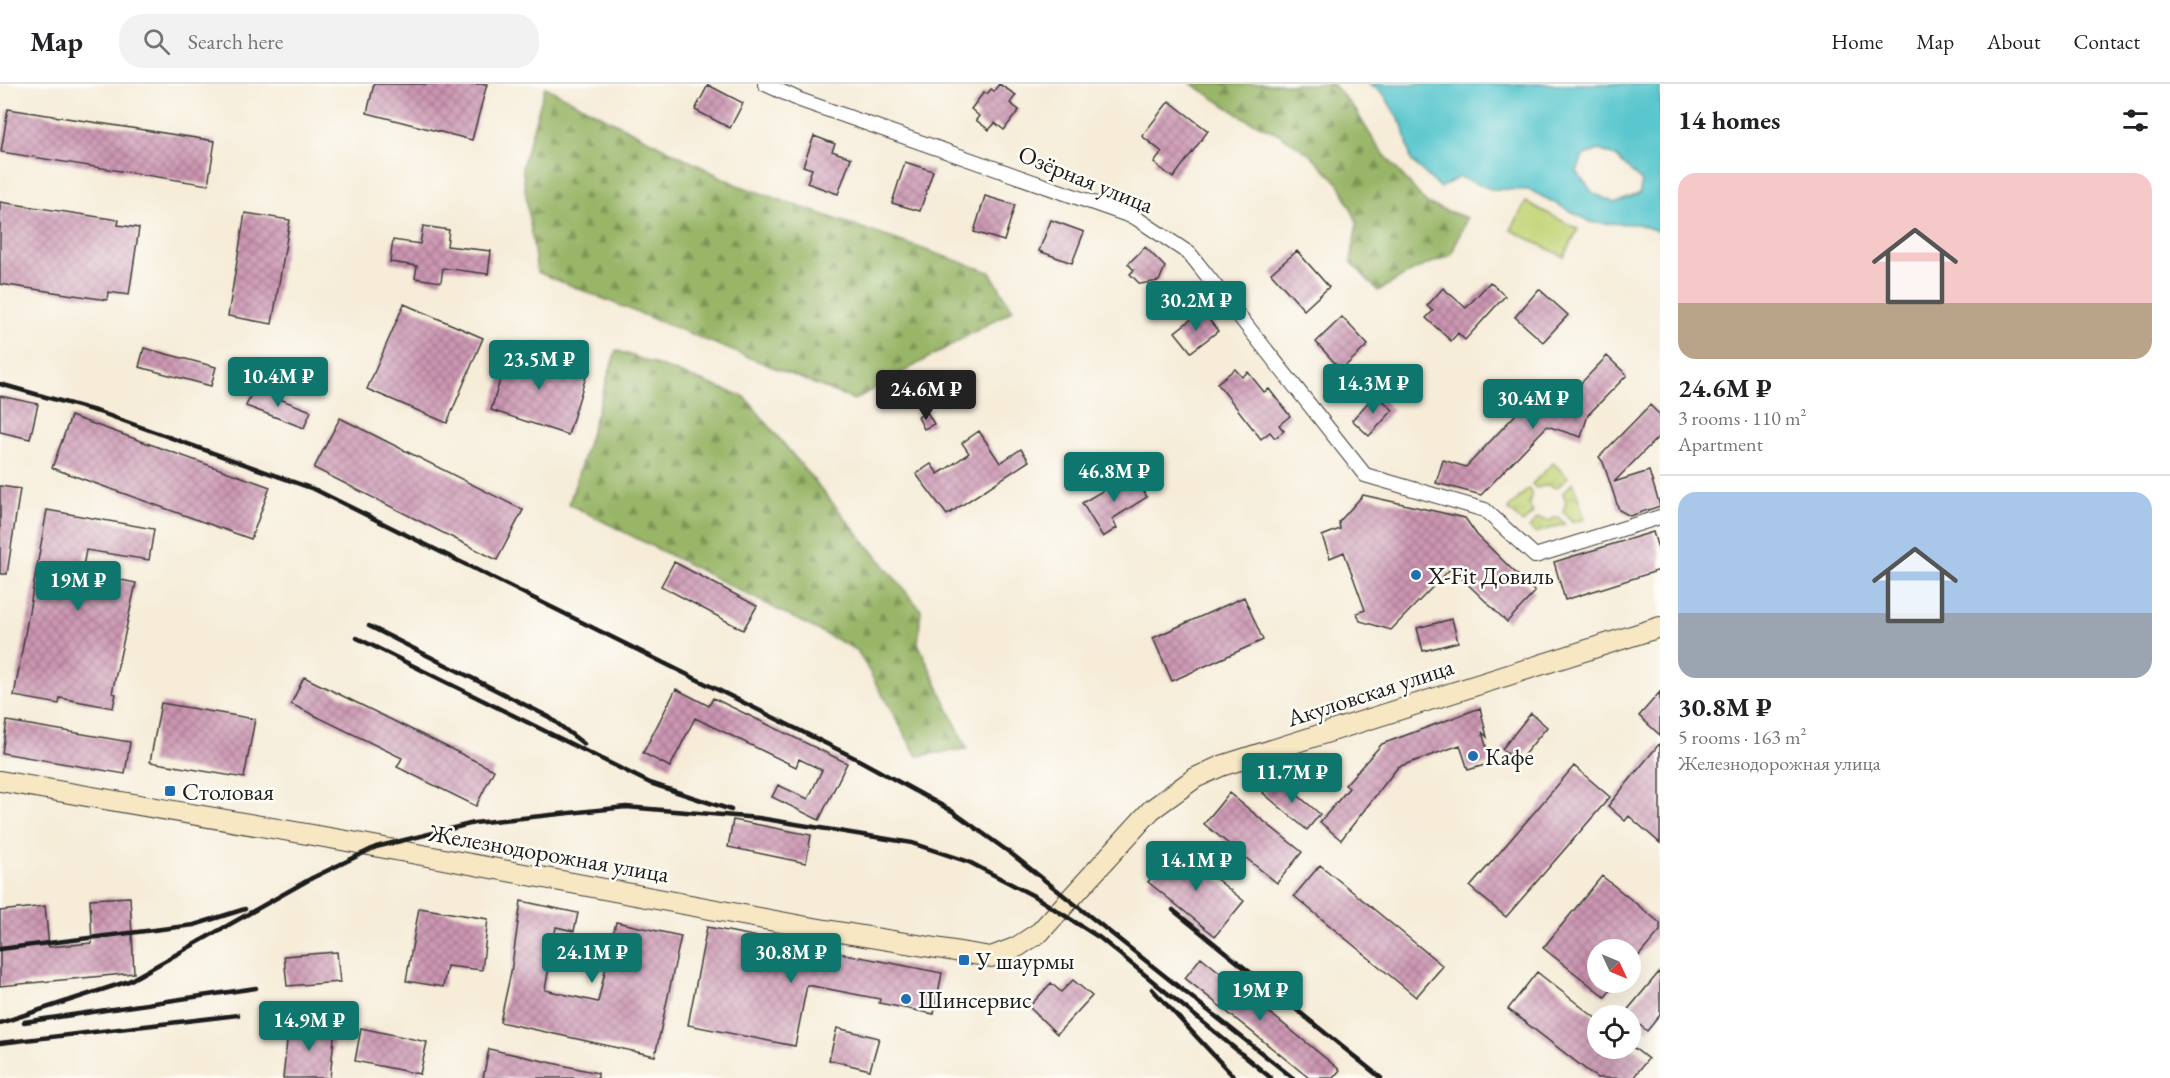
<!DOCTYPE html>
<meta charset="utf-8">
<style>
:root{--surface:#fff;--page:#f2f2f2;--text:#202124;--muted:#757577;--line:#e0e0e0;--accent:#0f766e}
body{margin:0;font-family:"EB Garamond",serif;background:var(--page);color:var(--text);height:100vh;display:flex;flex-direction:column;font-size:22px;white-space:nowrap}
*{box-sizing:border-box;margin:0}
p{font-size:20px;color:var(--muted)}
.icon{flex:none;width:33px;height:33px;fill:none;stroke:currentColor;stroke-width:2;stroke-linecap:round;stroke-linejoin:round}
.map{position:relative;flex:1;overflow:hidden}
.drawer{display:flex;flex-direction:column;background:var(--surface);width:510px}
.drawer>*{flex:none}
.needle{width:39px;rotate:134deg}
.fabs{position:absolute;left:1587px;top:855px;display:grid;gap:12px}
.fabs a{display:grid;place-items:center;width:54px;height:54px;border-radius:50%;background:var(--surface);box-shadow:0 6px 24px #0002;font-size:30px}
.price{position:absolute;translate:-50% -51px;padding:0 14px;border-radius:6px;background:var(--accent);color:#fff;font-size:20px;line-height:39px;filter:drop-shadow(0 2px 3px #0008)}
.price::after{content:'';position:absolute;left:50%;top:36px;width:18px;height:14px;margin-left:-9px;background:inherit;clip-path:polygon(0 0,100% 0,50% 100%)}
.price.on{background:#222;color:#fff}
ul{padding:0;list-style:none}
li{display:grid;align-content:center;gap:12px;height:318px;padding:0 18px}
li+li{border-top:2px solid var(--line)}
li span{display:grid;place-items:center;height:186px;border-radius:18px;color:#555}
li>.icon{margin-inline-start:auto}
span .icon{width:108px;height:108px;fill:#fffc;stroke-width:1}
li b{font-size:26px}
h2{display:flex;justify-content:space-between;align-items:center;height:72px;padding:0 18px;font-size:26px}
header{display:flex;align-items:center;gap:36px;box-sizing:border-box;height:84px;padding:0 30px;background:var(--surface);border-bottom:2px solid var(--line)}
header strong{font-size:28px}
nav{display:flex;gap:33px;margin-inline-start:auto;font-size:21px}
.search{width:420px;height:54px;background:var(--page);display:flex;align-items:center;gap:15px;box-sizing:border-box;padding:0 21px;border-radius:24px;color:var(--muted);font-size:22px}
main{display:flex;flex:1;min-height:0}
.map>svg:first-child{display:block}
</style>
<header>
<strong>Map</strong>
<div class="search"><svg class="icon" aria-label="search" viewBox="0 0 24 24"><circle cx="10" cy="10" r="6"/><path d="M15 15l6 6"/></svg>Search here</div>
<nav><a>Home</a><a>Map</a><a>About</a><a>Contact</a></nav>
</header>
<main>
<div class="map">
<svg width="1660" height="994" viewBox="0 0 1660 994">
<defs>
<pattern id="grass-tufts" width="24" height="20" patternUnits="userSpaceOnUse" patternTransform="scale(1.5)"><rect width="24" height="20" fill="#c2d477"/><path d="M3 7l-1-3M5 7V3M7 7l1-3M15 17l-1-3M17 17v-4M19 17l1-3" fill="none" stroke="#a6b566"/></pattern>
<pattern id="forest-firs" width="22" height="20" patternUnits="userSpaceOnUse" patternTransform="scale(1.5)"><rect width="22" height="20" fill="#99b668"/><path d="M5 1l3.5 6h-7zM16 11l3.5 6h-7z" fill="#7c9355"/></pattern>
<pattern id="building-cross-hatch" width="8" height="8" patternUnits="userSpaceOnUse" patternTransform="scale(1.5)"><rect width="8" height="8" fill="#cc96b2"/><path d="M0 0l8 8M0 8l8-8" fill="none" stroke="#a57a90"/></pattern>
</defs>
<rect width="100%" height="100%" fill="#fdfcf7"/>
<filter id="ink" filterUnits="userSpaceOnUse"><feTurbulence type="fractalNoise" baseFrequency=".0167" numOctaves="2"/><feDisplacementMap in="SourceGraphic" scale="12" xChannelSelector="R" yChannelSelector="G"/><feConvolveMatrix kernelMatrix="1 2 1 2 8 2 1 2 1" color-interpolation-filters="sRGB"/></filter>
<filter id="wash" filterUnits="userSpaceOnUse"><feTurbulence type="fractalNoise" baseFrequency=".008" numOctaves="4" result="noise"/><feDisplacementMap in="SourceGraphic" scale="24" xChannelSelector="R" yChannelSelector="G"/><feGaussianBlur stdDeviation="1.35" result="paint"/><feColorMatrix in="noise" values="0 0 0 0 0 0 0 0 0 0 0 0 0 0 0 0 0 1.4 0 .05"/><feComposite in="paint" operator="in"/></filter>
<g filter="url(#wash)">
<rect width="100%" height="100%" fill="#f6ecd8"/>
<path fill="url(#grass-tufts)" stroke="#6f784a" stroke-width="1.5" d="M1553,379L1568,393L1557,404L1547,401L1537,404L1532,400Z
M1573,398L1585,435L1573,438L1563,428L1566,418L1563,409Z
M1528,405L1532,409L1529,419L1533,429L1523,439L1508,425Z
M1558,433L1565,440L1535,449L1529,444L1538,434L1548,437Z"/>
<path fill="url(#forest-firs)" stroke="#5a6942" stroke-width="1.5" d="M1192,0H1333L1356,27L1377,62L1427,120L1467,134L1451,171L1414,186L1378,207L1351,178L1357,138L1340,101L1312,72L1279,50L1244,34Z
M545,3L737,101L990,188L1013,226L854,316L537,188L522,83Z
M616,266L745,313L921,526L918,559L967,665L917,672L857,566L569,420Z"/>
<path fill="#c2d477" stroke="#6f784a" stroke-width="1.5" d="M1526,118L1578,145L1564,173L1511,146Z"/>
<path fill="#5ac7ce" stroke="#3b7275" stroke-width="1.5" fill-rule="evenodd" d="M1369,0H1660V148L1638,140L1593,139L1530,106L1491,105L1459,93L1440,104L1411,76L1404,44L1383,9ZM1599,66L1615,72L1642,98L1639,110L1615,119L1593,109L1577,88L1583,72Z"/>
<g id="blocks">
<path fill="url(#building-cross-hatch)" d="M374,0H487L472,56L367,29Z
M999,0L1016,11L1010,19L1019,26L1004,46L995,39L989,46L976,36L979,32L971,25L984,8L987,10L991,5L994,7Z
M708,1L743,19L730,44L695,26Z
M1169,17L1208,47L1173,94L1154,79L1162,68L1142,52Z
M8,25L215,57L208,101L1,68Z
M814,52L835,60L832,67L851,74L838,110L807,99L812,85L803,82Z
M905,78L933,87L920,127L892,119Z
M985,112L1015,121L1004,157L974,148Z
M0,118L119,136L118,141L139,144L129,211L108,208L107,216L0,200Z
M245,129L290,136L272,240L228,232Z
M1051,136L1084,148L1072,179L1039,167Z
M423,142L449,146L447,162L491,167L488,190L443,184L441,198L415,194L417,182L390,178L393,156L420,160Z
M1145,163L1165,183L1159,197L1140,200L1130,190L1134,186L1128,180Z
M1297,167L1329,203L1304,226L1271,189Z
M1490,198L1505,212L1465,256L1458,249L1451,257L1426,234L1433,227L1427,222L1443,204L1466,224Z
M1539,205L1568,231L1543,258L1515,233Z
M404,220L483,254L447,339L367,305Z
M1202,227L1218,247L1191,268L1175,248Z
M1342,233L1368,261L1341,286L1316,258Z
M510,263L588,286L568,351L491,326Z
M144,264L216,283L211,302L139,283Z
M1607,272L1627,291L1588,331L1581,353L1547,342L1481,411L1436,399L1443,376L1466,383L1536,309L1563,318Z
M1235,285L1242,293L1248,288L1264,308L1269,305L1290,332L1279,341L1284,347L1275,354L1270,348L1261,355L1217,299Z
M253,305L311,327L304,344L246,322Z
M1376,310L1393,326L1369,352L1352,336Z
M0,312L38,320L30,355L0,348Z
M1650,321L1660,331V351L1614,398L1649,387L1660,422L1630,432L1619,426L1603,378L1599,373Z
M927,328L934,340L924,345L918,333Z
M71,332L270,403L251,455L52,384Z
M340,334L523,426L497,476L314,384Z
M979,347L1000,379L1021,365L1029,377L947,431L916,390L931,380L938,390L946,385L969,369L962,359Z
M1132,389L1147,413L1112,435L1117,444L1103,453L1082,419Z
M0,402L20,405L7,490H0Z
M1363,411L1465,434L1477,451L1535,508L1507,538L1451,484L1391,546L1360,537L1357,529L1365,526L1344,468L1330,474L1322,452L1340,445L1339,438Z
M47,426L154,445L149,476L86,466L82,488L136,499L112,609L116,610L113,624L60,614L59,620L14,612Z
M1653,448L1660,471V486L1565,516L1554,478Z
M674,478L757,522L743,546L661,502Z
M1244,513L1263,556L1172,597L1153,554Z
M1452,535L1458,558L1423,567L1417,544Z
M304,593L494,686L476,722L397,683L402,674L291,620Z
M676,605L709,622L713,614L847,679L819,736L772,713L778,701L808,715L822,686L799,675L796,683L695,634L670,683L643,669Z
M1660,608V651L1639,632Z
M161,619L255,635L244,694L150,678Z
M1480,624L1487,653L1482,648L1491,679L1468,686L1460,661L1398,683L1341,756L1320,738L1349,704L1345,701L1382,660Z
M1531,629L1547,643L1518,678L1502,665Z
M7,637L130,658L125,690L2,669Z
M1660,659V759L1629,732L1625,737L1608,722Z
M1574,682L1610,713L1506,833L1470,803Z
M1276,693L1320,730L1307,746L1263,709Z
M1229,709L1302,768L1277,799L1204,740Z
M733,736L811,751L806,779L728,763Z
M1176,763L1244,817L1215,852L1148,798Z
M1320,781L1443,882L1416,913L1294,812Z
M1602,792L1660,839V847L1630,882V866H1598V898H1617L1605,913L1543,864Z
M130,813L134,889L0,902V827L45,822L49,863L92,859L90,815Z
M521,817L578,829L574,847L556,843L545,906L598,918L616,838L681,852L655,972L500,938L511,888Z
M419,824L488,835L482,886L447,882L443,903L406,897Z
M707,843L942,889L934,930L879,919L880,915L807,901L795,962L688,941Z
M337,868L340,898L287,902L284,872Z
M1201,873L1340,986L1333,994H1309L1185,894Z
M1660,887V931L1647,947L1625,929Z
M1537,888L1598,936V964H1634L1648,975L1633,994H1597L1508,925Z
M1073,896L1092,912L1057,950L1029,923L1051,899L1061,908Z
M289,939L335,944L330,994H283Z
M361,944L427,958L420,990L355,977Z
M837,944L879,954L870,986L829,976Z
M489,965L598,989V994H483Z"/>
</g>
</g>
<g filter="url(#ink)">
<use href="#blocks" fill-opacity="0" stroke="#3d3b38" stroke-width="1.5"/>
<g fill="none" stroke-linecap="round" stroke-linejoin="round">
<defs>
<path id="street" d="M765,0L800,16L1136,134L1190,170L1365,391L1485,426L1535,472L1660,433"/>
<path id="secondary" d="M0,697L347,757L802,842L991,873L1017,863L1040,848L1151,726L1195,694L1221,682L1660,543"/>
</defs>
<use href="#street" stroke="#3d3b38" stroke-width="16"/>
<use href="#secondary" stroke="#3d3b38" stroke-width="22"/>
<use href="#street" stroke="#fff" stroke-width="14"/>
<use href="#secondary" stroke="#f7e8c3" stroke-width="20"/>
<path stroke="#1c1c1c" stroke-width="4.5" d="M0,300L99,328L316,406L857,675L952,727L1013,771L1293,994
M369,542L549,633L584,660
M357,554L650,699L731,726
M1173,826L1381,994
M0,865L194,841L245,825
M1152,905L1235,994
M24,938L256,904
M0,939L129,897L312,794L376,763L474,739L626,723L759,734L912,759L969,778L1034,812L1100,854L1271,994
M0,959L238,931"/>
</g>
</g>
<g fill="#1f6fb2" stroke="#fdfcf7" stroke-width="2">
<circle cx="1416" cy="491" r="6"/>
<circle cx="1473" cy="672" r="6"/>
<rect x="164" y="701" width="12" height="12" rx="3"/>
<rect x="958" y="870" width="12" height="12" rx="3"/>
<circle cx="906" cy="915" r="6"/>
</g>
<g text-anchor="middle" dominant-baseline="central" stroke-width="5" stroke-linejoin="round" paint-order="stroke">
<g font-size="24" fill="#1c1c1c" stroke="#fdfcf7">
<text transform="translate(1086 95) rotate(22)">Озёрная улица</text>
<text transform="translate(1370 608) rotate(-18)">Акуловская улица</text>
<text transform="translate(549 769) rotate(10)">Железнодорожная улица</text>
</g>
<g font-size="24" fill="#1c1c1c" stroke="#fdfcf7" text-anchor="start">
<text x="1428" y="491">X-Fit Довиль</text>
<text x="1485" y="672">Кафе</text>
<text x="182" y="707">Столовая</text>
<text x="976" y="876">У шаурмы</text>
<text x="918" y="915">Шинсервис</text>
</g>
</g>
</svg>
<div class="fabs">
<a><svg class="needle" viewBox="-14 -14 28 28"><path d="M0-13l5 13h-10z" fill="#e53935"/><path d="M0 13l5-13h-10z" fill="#757577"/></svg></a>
<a><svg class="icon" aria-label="locate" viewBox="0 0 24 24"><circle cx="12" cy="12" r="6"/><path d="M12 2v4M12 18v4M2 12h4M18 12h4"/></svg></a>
</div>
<b class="price" style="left:1196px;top:248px">30.2M ₽</b>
<b class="price" style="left:539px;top:307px">23.5M ₽</b>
<b class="price" style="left:278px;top:324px">10.4M ₽</b>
<b class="price" style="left:1373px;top:331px">14.3M ₽</b>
<b class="price on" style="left:926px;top:337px">24.6M ₽</b>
<b class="price" style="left:1533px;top:346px">30.4M ₽</b>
<b class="price" style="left:1114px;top:419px">46.8M ₽</b>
<b class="price" style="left:78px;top:528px">19M ₽</b>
<b class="price" style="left:1292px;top:720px">11.7M ₽</b>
<b class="price" style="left:1196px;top:808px">14.1M ₽</b>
<b class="price" style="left:592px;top:900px">24.1M ₽</b>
<b class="price" style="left:791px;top:900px">30.8M ₽</b>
<b class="price" style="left:1260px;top:938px">19M ₽</b>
<b class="price" style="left:309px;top:968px">14.9M ₽</b>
</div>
<section class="drawer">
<h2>14 homes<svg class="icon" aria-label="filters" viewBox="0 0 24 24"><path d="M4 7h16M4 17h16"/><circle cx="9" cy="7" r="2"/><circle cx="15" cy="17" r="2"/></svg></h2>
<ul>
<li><span style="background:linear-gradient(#f6c9c9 70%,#b9a48a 0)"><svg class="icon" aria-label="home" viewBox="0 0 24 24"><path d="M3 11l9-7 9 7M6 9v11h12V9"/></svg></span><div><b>24.6M ₽</b><p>3 rooms · 110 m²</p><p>Apartment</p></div></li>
<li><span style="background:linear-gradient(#a9c7e8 65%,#9aa5b1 0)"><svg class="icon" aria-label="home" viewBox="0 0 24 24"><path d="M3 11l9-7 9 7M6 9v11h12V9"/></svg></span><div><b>30.8M ₽</b><p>5 rooms · 163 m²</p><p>Железнодорожная улица</p></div></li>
</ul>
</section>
</main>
